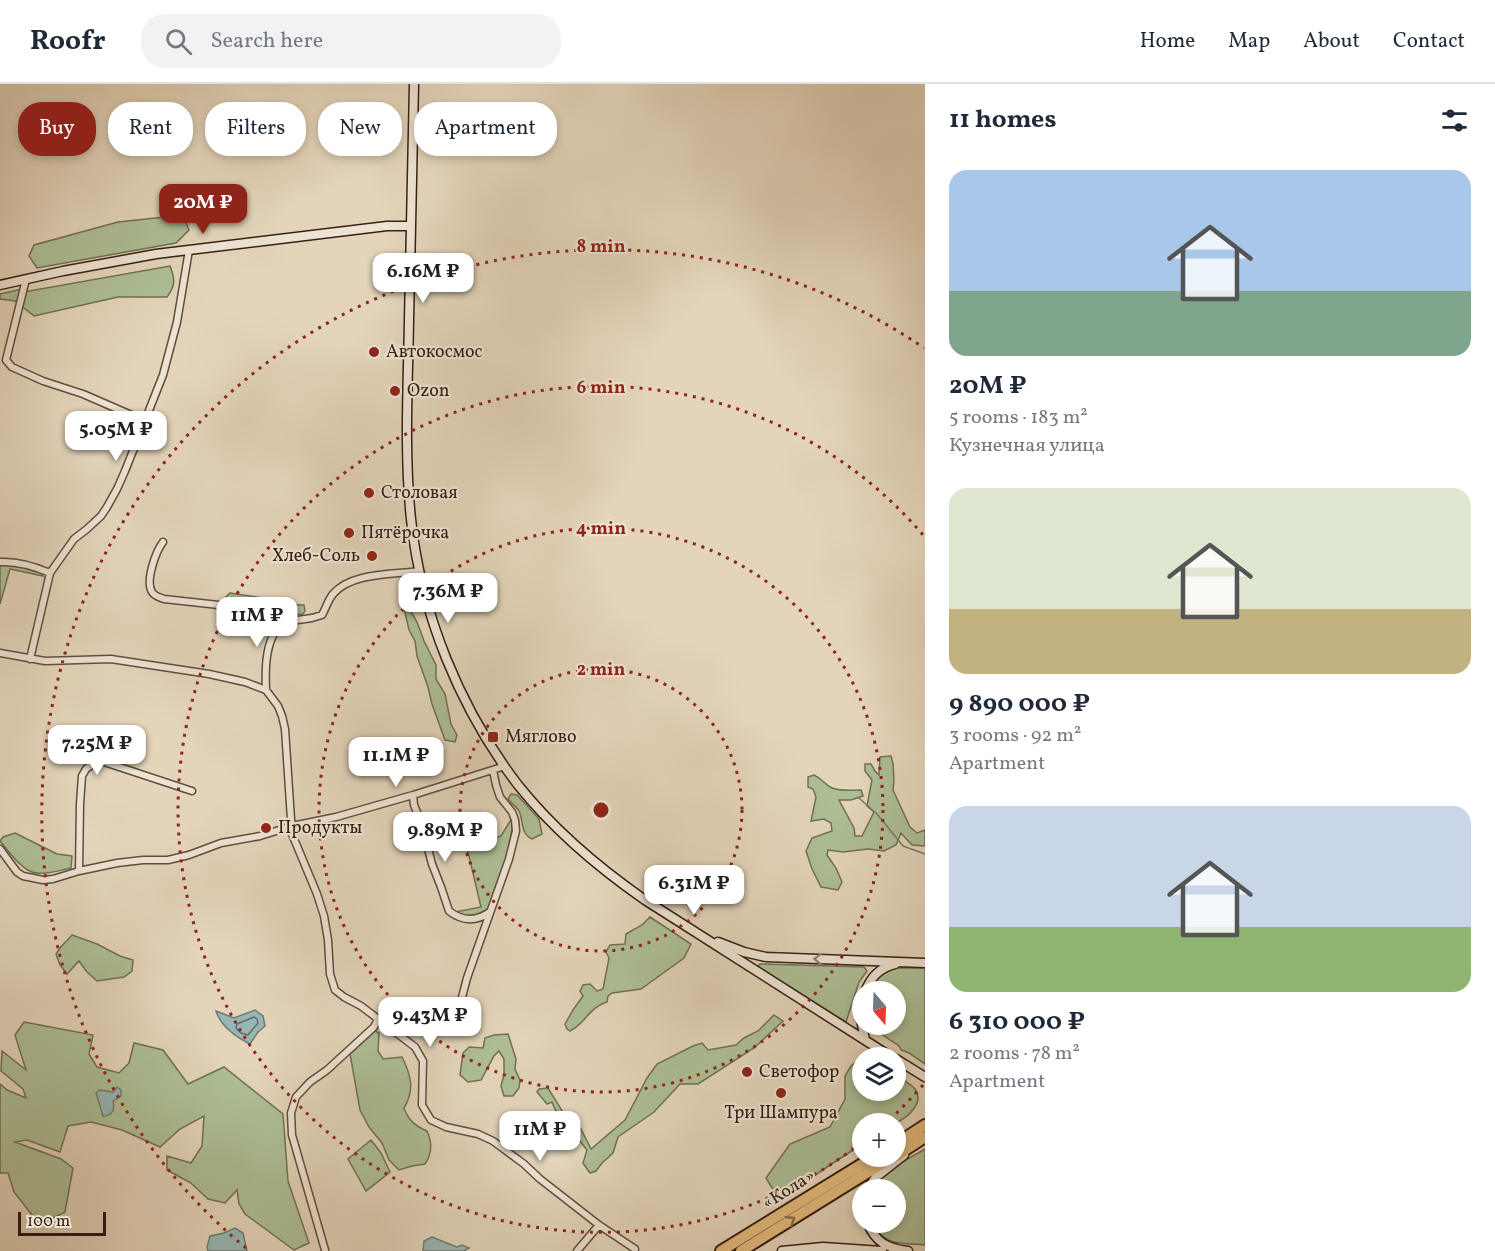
<!DOCTYPE html>
<meta charset="utf-8">
<style>
:root{--surface:#fff;--page:#f2f2f3;--text:#1f2937;--muted:#747a83;--line:#e0e1e3;--accent:#8f2418}
body{margin:0;font-family:Vollkorn,serif;background:var(--page);color:var(--text);height:100vh;display:flex;flex-direction:column;font-size:22px;white-space:nowrap}
*{box-sizing:border-box;margin:0}
p{font-size:20px;color:var(--muted)}
.icon{flex:none;width:33px;height:33px;fill:none;stroke:currentColor;stroke-width:2;stroke-linecap:round;stroke-linejoin:round}
.map{position:relative;flex:1;overflow:hidden}
.side{display:flex;flex-direction:column;background:var(--surface);width:570px}
.side>*{flex:none}
.banner{position:absolute;left:18px;top:18px;width:570px;height:54px;display:flex;gap:12px}
.needle{width:39px;rotate:161deg}
.buttons{position:absolute;left:852px;top:897px;display:grid;gap:12px}
.buttons a{display:grid;place-items:center;width:54px;height:54px;border-radius:50%;background:var(--surface);box-shadow:0 3px 9px #0003;font-size:30px}
.scale{position:absolute;left:18px;bottom:15px;width:88px;box-sizing:border-box;padding-left:6px;border:3px solid #362014;border-top:0;font-size:16px;line-height:21px;white-space:nowrap;color:#362014;-webkit-text-stroke:4px #ede3d2;paint-order:stroke}
.price{position:absolute;translate:-50% -51px;padding:0 14px;border-radius:12px;background:#fff;color:#222;font-size:20px;line-height:39px;filter:drop-shadow(0 2px 3px #0008)}
.price::after{content:'';position:absolute;left:50%;top:36px;width:18px;height:14px;margin-left:-9px;background:inherit;clip-path:polygon(0 0,100% 0,50% 100%)}
.price.on{background:var(--accent);color:#fff}
ul{padding:0;list-style:none}
li{display:grid;align-content:center;gap:12px;height:318px;padding:0 24px}
li span{display:grid;place-items:center;height:186px;border-radius:18px;color:#555}
li>.icon{margin-inline-start:auto}
span .icon{width:108px;height:108px;fill:#fffc;stroke-width:1}
li b{font-size:26px}
h2{display:flex;justify-content:space-between;align-items:center;height:72px;padding:0 24px;font-size:26px}
.tag{padding:0 21px;border-radius:24px;background:var(--surface);box-shadow:0 3px 9px #0003;font-size:21px;line-height:54px}
.tag.on{background:var(--accent);color:#fff}
header{display:flex;align-items:center;gap:36px;box-sizing:border-box;height:84px;padding:0 30px;background:var(--surface);border-bottom:2px solid var(--line)}
header strong{font-size:28px}
nav{display:flex;gap:33px;margin-inline-start:auto;font-size:21px}
.search{width:420px;height:54px;background:var(--page);display:flex;align-items:center;gap:15px;box-sizing:border-box;padding:0 21px;border-radius:24px;color:var(--muted);font-size:22px}
main{display:flex;flex:1;min-height:0}
.map>svg:first-child{display:block}
</style>
<header>
<strong>Roofr</strong>
<div class="search"><svg class="icon" aria-label="search" viewBox="0 0 24 24"><circle cx="10" cy="10" r="6"/><path d="M15 15l6 6"/></svg>Search here</div>
<nav><a>Home</a><a>Map</a><a>About</a><a>Contact</a></nav>
</header>
<main>
<div class="map">
<svg width="925" height="1167" viewBox="0 0 925 1167">
<rect width="100%" height="100%" fill="#e3d4ba"/>
<filter id="stains"><feTurbulence type="fractalNoise" baseFrequency=".00333" numOctaves="4"/><feColorMatrix values="0 0 0 0 .2 0 0 0 0 .09 0 0 0 0 .02 0 0 0 .5 -.17"/></filter>
<radialGradient id="worn" r=".72"><stop offset=".6" stop-color="#630" stop-opacity="0"/><stop offset="1" stop-color="#630" stop-opacity=".3"/></radialGradient>
<path fill="#adbe95" stroke="#726f54" stroke-width="1.5" d="M183,131L189,146L176,159L37,184L29,172L34,161L118,138Z
M170,182C175,195 176,201 167,213H118L34,232L15,217L0,215V210L22,205L24,208Z
M0,481H19L40,488L43,492L10,485L0,520Z
M230,509L268,515L277,520L304,521L305,527L303,530L285,532L250,521L228,517L226,513Z
M407,521L417,538L424,557L436,581V595L445,610L451,640L457,651L455,658L445,656L432,620L428,603L417,572L415,557L409,546L404,524Z
M891,672L893,680L894,697L893,706L910,743L917,749L925,746V762L912,761L901,749L896,761L884,767L868,765L843,768L828,766L827,771L836,784L842,798L838,806L821,803L812,785L806,767L812,754L832,747L831,739L824,735L811,737L816,713L813,705L808,703V693L814,691C822,695 824,699 830,703C839,708 852,706 861,706L863,712L851,716H839L854,744L855,752H862L874,728L867,722L872,696L865,687V680H871L875,687L879,691L880,673Z
M511,710L517,711L539,735L542,750L532,755C520,749 524,738 519,727C517,723 511,719 508,715Z
M512,734L513,740L507,773L499,799L488,825L476,831L463,832L455,828L481,823L467,764L501,752Z
M15,749L57,770L72,772L71,784C60,786 43,792 32,788C21,785 7,766 0,757L3,753Z
M650,833L691,860L684,874L641,905L612,909L608,912L607,918C603,919 600,921 597,923C587,929 584,940 570,947L567,945L565,940L573,926L583,912L580,907L583,901L590,900L597,907L603,905L609,874L606,868L610,861L625,860L626,850L642,841Z
M72,851L97,860L120,872L133,876L132,887L124,893L97,897L87,888L79,877L67,890L60,881L56,870L60,864Z
M760,880L864,883L867,887L859,898L846,938L760,884L758,882Z
M895,884H925V980L909,969L901,966L899,962L871,943L870,941L896,940V908H870C875,895 882,889 895,884Z
M774,931L783,937L754,964L698,1000H680L654,1028L618,1053L613,1069L602,1079L596,1087L590,1089L583,1079L587,1066L555,1025L552,1018L547,1020L537,1008L539,1005L548,1004L567,1035L581,1045L591,1065L625,1036L647,994L657,980L693,962L702,959L708,966L736,961L744,954L758,947Z
M24,938L93,951L89,970L97,983L119,989L129,979L134,959L163,966L188,1000L224,983L283,1030L288,1097L309,1159L294,1166L245,1130L239,1120L237,1106L225,1119L208,1115L191,1099L167,1086V1072L191,1079L202,1062L204,1032L180,1045L160,1063L122,1046L91,1038L68,1042L60,1068L27,1056L15,1058L61,1075L73,1084L65,1128L40,1141L14,1108L8,1089H0V1000L7,1006L26,1014L23,1005L1,987L2,967L26,986L15,951Z
M375,947L379,949L378,967L383,975L402,973C411,991 415,1006 404,1024C408,1036 415,1042 427,1047C432,1058 432,1070 425,1080L412,1082L399,1086L389,1076L382,1059L369,1043L360,1026L350,970Z
M508,950L516,975L515,985L520,996L519,1004L513,1012H504L501,1002L504,991V975L499,967L494,972L481,996L468,998L460,991L463,969L469,963L483,964L485,954L494,951Z
M862,973H865L862,974V1006H896V991C902,996 910,999 915,1005C925,1018 908,1034 895,1039C888,1042 871,1039 862,1040V1060L779,1115L766,1094L790,1060L830,1043L845,1015V992L851,982Z
M371,1056L381,1069L390,1088L366,1107L348,1075Z
M925,1065V1161C901,1159 884,1162 872,1139L896,1138V1106H871C878,1089 909,1075 925,1065Z"/>
<path fill="#96b7b4" stroke="#707b74" stroke-width="1.5" d="M255,926L263,932L265,942L258,948L250,960C236,953 221,943 216,927L234,934Z
M117,1003L121,1006V1012L113,1017C115,1025 113,1032 103,1032L96,1009L100,1006L113,1008Z
M235,1144L243,1149L247,1167H208L207,1163L210,1152L224,1149Z
M432,1153L457,1163L462,1161L469,1164L464,1167H423L424,1157Z"/>
<g fill="none" stroke-linecap="round" stroke-linejoin="round">
<path stroke="#666c64" stroke-width="1.5" d="M254,933L257,935L258,939L248,951L241,949L236,944L237,940Z"/>
<path stroke="#707b74" stroke-width="1.5" d="M859,714L877,730L903,762L925,770"/>
<defs>
<path id="street" d="M26,195L6,276L12,283L43,297L83,310L145,337
M163,458C156,467 145,497 152,508C154,512 159,513 164,515L237,523L258,528L284,538L312,534L322,531C326,524 328,516 333,510C352,488 393,491 419,487
M0,478C18,477 34,482 50,489
M0,569L45,577L111,575L209,590L245,598L266,606L278,622L282,632L285,645L292,750L317,810L324,832L328,856L330,890L335,906L344,913L361,922L415,963L423,977L422,1021L431,1036L446,1043L478,1050L493,1057L524,1080L540,1095L599,1141L635,1165
M30,575L50,489L74,455L87,445L101,432L107,423L117,405L125,387L163,291L177,238L189,166
M266,606C265,584 265,552 284,538
M413,711L414,721L421,738L432,780L441,803L449,827C462,837 476,838 490,828
M0,765L17,788L23,792L43,796L53,795L79,787L117,779L143,776H168L189,771L221,759L260,752L292,742L336,733L413,711L505,682
M79,787L80,720L82,692L86,685L93,680L101,677L192,707
M455,940L467,894L509,775L516,747L515,736L512,728L500,713L496,701L493,686
M325,1166L292,1051L291,1029L296,1013L310,998L327,986L374,943L378,935
M577,1167L599,1141"/>
<path id="secondary" d="M414,0C412,79 411,157 409,236C408,302 404,369 411,435C421,530 460,625 518,701C554,746 599,784 645,816L893,974
M0,201L63,187L156,170L387,142H411
M718,858L744,868L766,873L925,879
M865,908C871,893 879,884 895,880
M862,913L860,931L865,956
M896,975L925,993
M867,1106L876,1093L904,1071
M867,1138C876,1159 887,1164 908,1167
M782,1167L823,1163L882,1167"/>
<path id="highway" d="M896,1060L925,1041
M896,1072L925,1053
M721,1167L875,1072
M741,1167L894,1072"/>
</defs>
<use href="#street" stroke="#614d3e" stroke-width="9"/>
<use href="#secondary" stroke="#362014" stroke-width="11"/>
<use href="#highway" stroke="#362014" stroke-width="14"/>
<use href="#street" stroke="#ede3d2" stroke-width="6"/>
<use href="#secondary" stroke="#ede3d2" stroke-width="8"/>
<use href="#highway" stroke="#e2ba7d" stroke-width="10"/>
</g>
<defs><path id="oneway-chevron" d="M-2-3.5L2.5 0L-2 3.5" fill="none" stroke-width="1.6" stroke-linecap="round" stroke-linejoin="round" transform="scale(1.5)"/></defs>
<use stroke="#928273" href="#oneway-chevron" transform="translate(818 875) rotate(-178)"/>
<use stroke="#8c6d48" href="#oneway-chevron" transform="translate(791 1136) rotate(-32)"/>
<g fill="none" stroke="#8f2418" stroke-width="3" stroke-dasharray="3 6">
<circle cx="601" cy="726" r="141"/>
<circle cx="601" cy="726" r="282"/>
<path d="M923 1001A423 423 0 0 1 887 1038M861 1059A423 423 0 1 1 923 451"/>
<path d="M246 1164A564 564 0 0 1 924 264"/>
</g>
<g fill="#8f2418" stroke="#ede3d2" stroke-width="2">
<circle cx="374" cy="268" r="6"/>
<circle cx="395" cy="307" r="6"/>
<circle cx="369" cy="409" r="6"/>
<circle cx="349" cy="449" r="6"/>
<circle cx="372" cy="472" r="6"/>
<rect x="487" y="647" width="12" height="12" rx="3"/>
<circle cx="266" cy="744" r="6"/>
<circle cx="747" cy="988" r="6"/>
<circle cx="781" cy="1009" r="6"/>
</g>
<g text-anchor="middle" dominant-baseline="central" stroke-width="4.5" stroke-linejoin="round" paint-order="stroke">
<g font-size="18" fill="#362014" stroke="#ede3d2" text-anchor="start">
<text x="386" y="268">Автокосмос</text>
<text x="407" y="307">Ozon</text>
<text x="381" y="409">Столовая</text>
<text x="361" y="449">Пятёрочка</text>
<text x="360" y="472" text-anchor="end">Хлеб-Соль</text>
<text x="505" y="653">Мяглово</text>
<text x="278" y="744">Продукты</text>
<text x="759" y="988">Светофор</text>
<text x="781" y="1029" text-anchor="middle">Три Шампура</text>
</g>
<g font-size="18" fill="#362014" stroke="#ede3d2">
<text transform="translate(789 1106) rotate(-32)">«Кола»</text>
</g>
</g>
<circle cx="601" cy="726" r="9" fill="#8f2418" stroke="#ede3d2" stroke-width="3"/>
<g font-size="18" text-anchor="middle" font-weight="bold" fill="#8f2418" stroke="#ede3d2" stroke-width="4.5" stroke-linejoin="round" paint-order="stroke">
<text x="601" y="168">8 min</text>
<text x="601" y="309">6 min</text>
<text x="601" y="450">4 min</text>
<text x="601" y="591">2 min</text>
</g>
<rect width="100%" height="100%" filter="url(#stains)"/>
<rect width="100%" height="100%" fill="url(#worn)"/>
</svg>
<div class="buttons">
<a><svg class="needle" viewBox="-14 -14 28 28"><path d="M0-13l5 13h-10z" fill="#e53935"/><path d="M0 13l5-13h-10z" fill="#747a83"/></svg></a>
<a><svg class="icon" aria-label="layers" viewBox="0 0 24 24"><path d="M12 4l9 5-9 5-9-5zM3 14l9 5 9-5"/></svg></a>
<a>+</a>
<a>−</a>
</div>
<div class="scale">100 m</div>
<b class="price on" style="left:203px;top:151px">20M ₽</b>
<b class="price" style="left:423px;top:220px">6.16M ₽</b>
<b class="price" style="left:116px;top:378px">5.05M ₽</b>
<b class="price" style="left:448px;top:540px">7.36M ₽</b>
<b class="price" style="left:257px;top:564px">11M ₽</b>
<b class="price" style="left:97px;top:692px">7.25M ₽</b>
<b class="price" style="left:396px;top:704px">11.1M ₽</b>
<b class="price" style="left:445px;top:779px">9.89M ₽</b>
<b class="price" style="left:694px;top:832px">6.31M ₽</b>
<b class="price" style="left:430px;top:964px">9.43M ₽</b>
<b class="price" style="left:540px;top:1078px">11M ₽</b>
<div class="banner">
<a class="tag on">Buy</a>
<a class="tag">Rent</a>
<a class="tag">Filters</a>
<a class="tag">New</a>
<a class="tag">Apartment</a>
</div>
</div>
<section class="side">
<h2>11 homes<svg class="icon" aria-label="filters" viewBox="0 0 24 24"><path d="M4 7h16M4 17h16"/><circle cx="9" cy="7" r="2"/><circle cx="15" cy="17" r="2"/></svg></h2>
<ul>
<li><span style="background:linear-gradient(#a9c7e8 65%,#7fa58c 0)"><svg class="icon" aria-label="home" viewBox="0 0 24 24"><path d="M3 11l9-7 9 7M6 9v11h12V9"/></svg></span><div><b>20M ₽</b><p>5 rooms · 183 m²</p><p>Кузнечная улица</p></div></li>
<li><span style="background:linear-gradient(#dfe7d0 65%,#c2b280 0)"><svg class="icon" aria-label="home" viewBox="0 0 24 24"><path d="M3 11l9-7 9 7M6 9v11h12V9"/></svg></span><div><b>9 890 000 ₽</b><p>3 rooms · 92 m²</p><p>Apartment</p></div></li>
<li><span style="background:linear-gradient(#c9d6e8 65%,#8fb573 0)"><svg class="icon" aria-label="home" viewBox="0 0 24 24"><path d="M3 11l9-7 9 7M6 9v11h12V9"/></svg></span><div><b>6 310 000 ₽</b><p>2 rooms · 78 m²</p><p>Apartment</p></div></li>
</ul>
</section>
</main>
